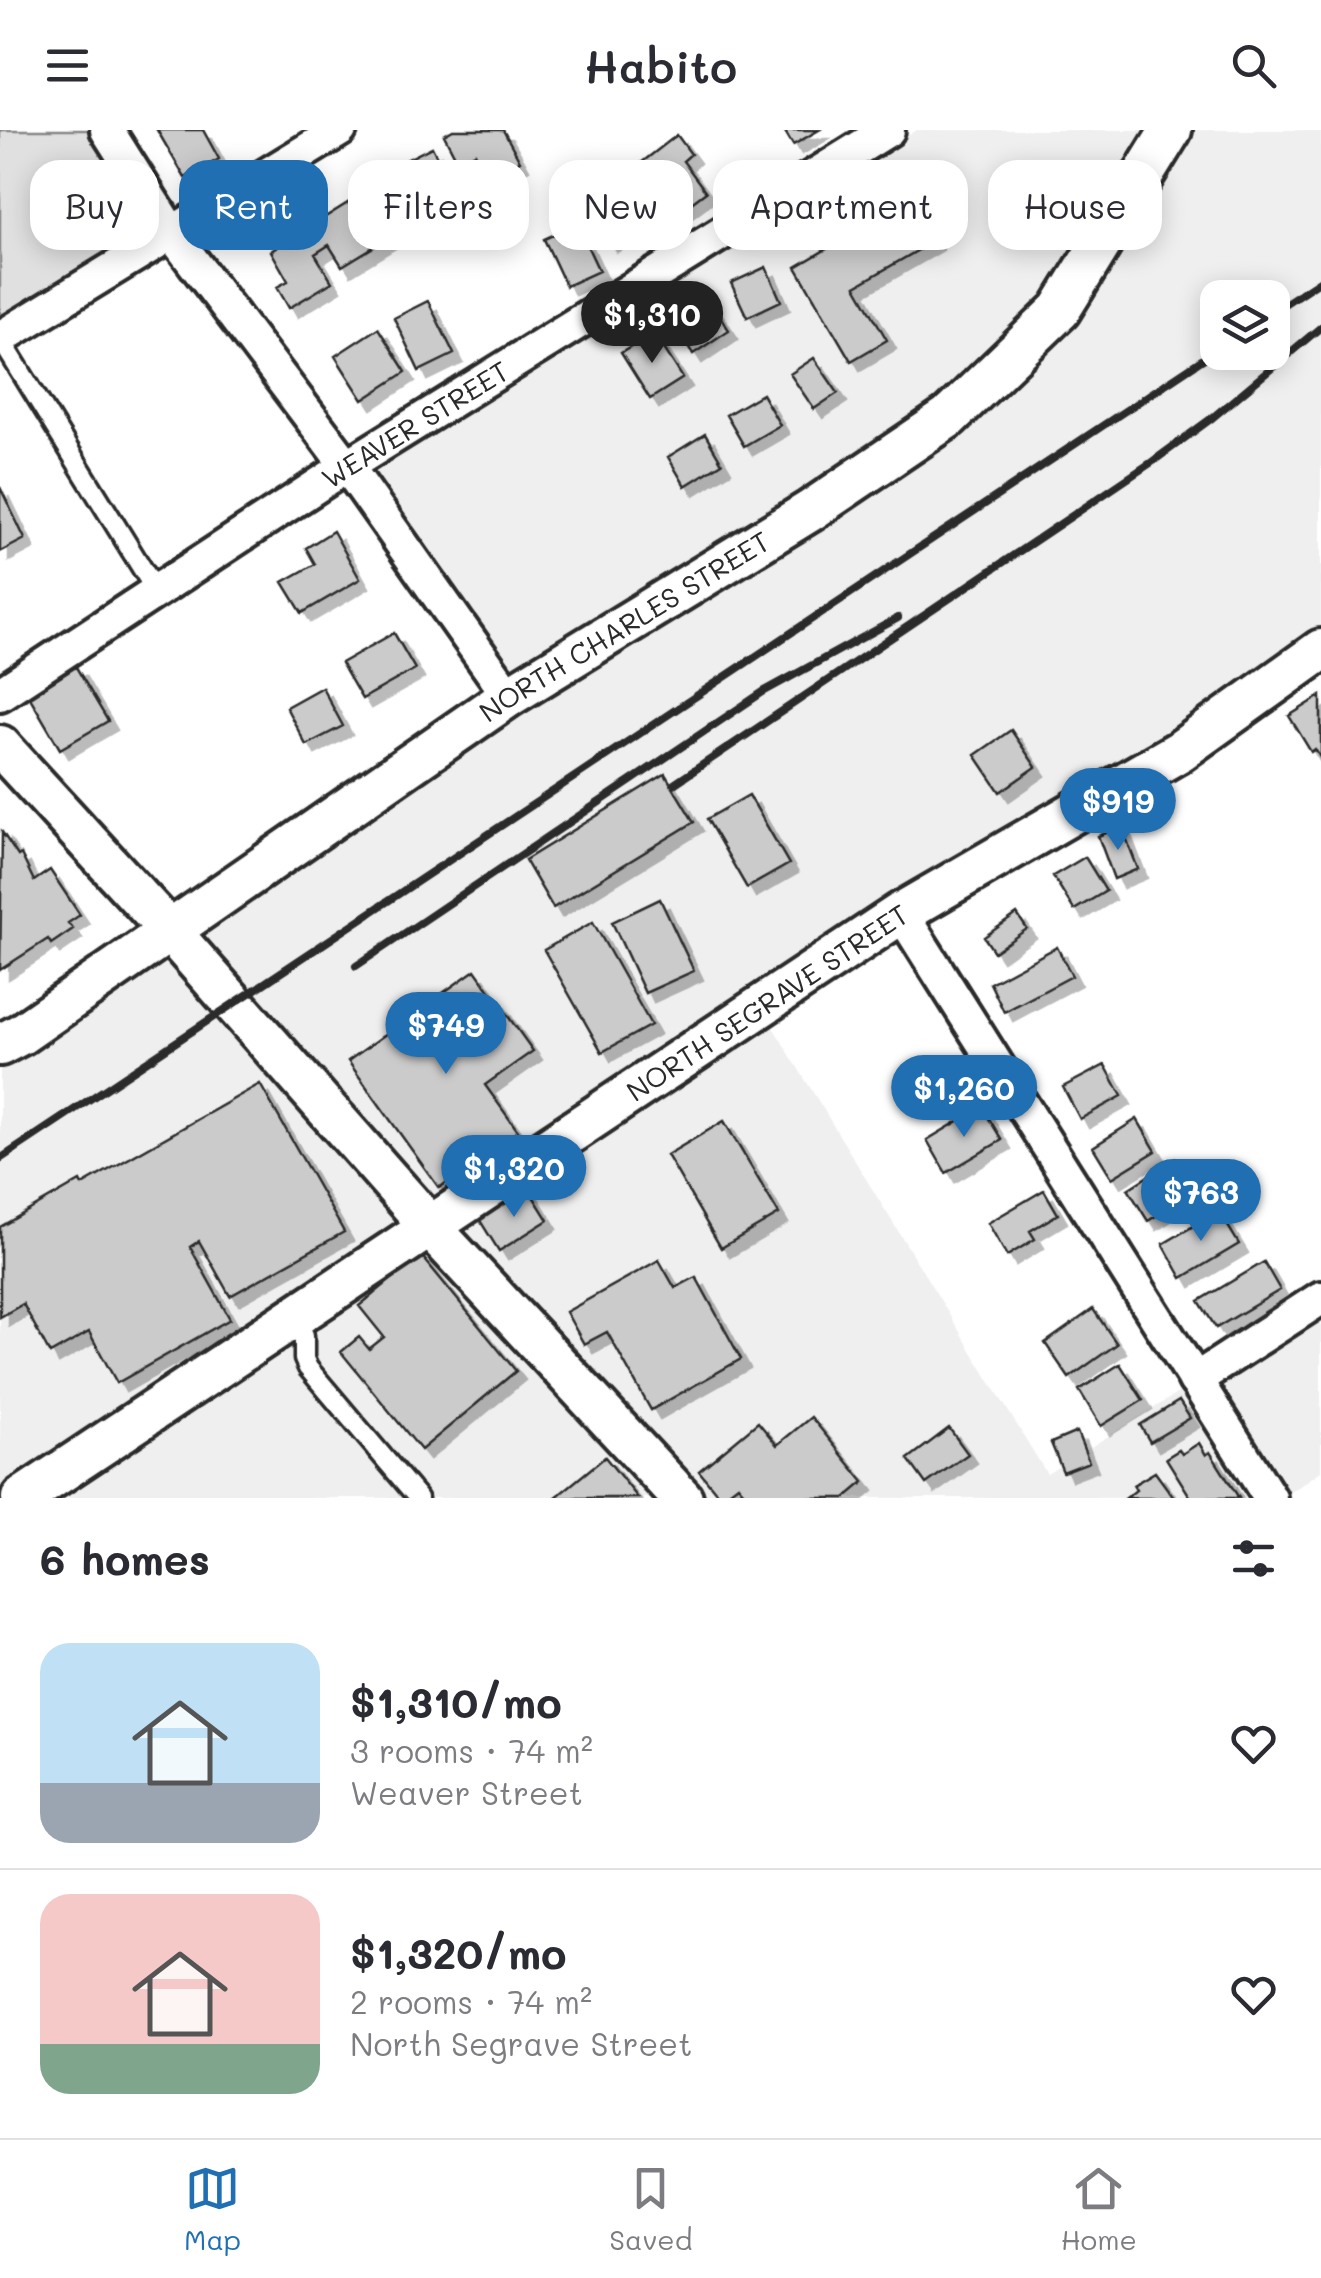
<!DOCTYPE html>
<meta charset="utf-8">
<style>
:root{--surface:#fff;--page:#f2f2f3;--text:#2b2b33;--muted:#7c7c81;--line:#e1e1e2;--accent:#1f6fb2}
body{margin:0;font-family:Mali,sans-serif;background:var(--page);color:var(--text);height:100vh;display:flex;flex-direction:column;font-size:38px;white-space:nowrap}
*{box-sizing:border-box;margin:0}
p{font-size:32px;color:var(--muted)}
.icon{flex:none;width:55px;height:55px;fill:none;stroke:currentColor;stroke-width:2;stroke-linecap:round;stroke-linejoin:round}
.map{position:relative;height:1368px;overflow:hidden}
.drawer{display:flex;flex-direction:column;background:var(--surface);flex:1}
.drawer>*{flex:none}
.guide{position:absolute;left:30px;top:30px;width:1262px;height:90px;display:flex;gap:20px}
.tools{position:absolute;left:1200px;top:150px;display:grid;gap:20px}
.tools a{display:grid;place-items:center;width:90px;height:90px;border-radius:20px;background:var(--surface);box-shadow:0 5px 25px #0003;font-size:50px}
.price{position:absolute;translate:-50% -85px;padding:0 22px;border-radius:35px;background:var(--accent);color:#fff;font-size:32px;line-height:65px;filter:drop-shadow(0 2px 5px #0008)}
.price::after{content:'';position:absolute;left:50%;top:60px;width:30px;height:22px;margin-left:-15px;background:inherit;clip-path:polygon(0 0,100% 0,50% 100%)}
.price.active{background:#222;color:#fff}
ul{padding:0;list-style:none}
li{display:flex;align-items:center;gap:30px;height:250px;padding:0 40px}
li+li{border-top:2px solid var(--line)}
li span{display:grid;place-items:center;flex:none;width:280px;height:200px;border-radius:30px;color:#555}
li>.icon{margin-inline-start:auto}
span .icon{width:120px;height:120px;fill:#fffc;stroke-width:1}
li b{font-size:42px}
h2{display:flex;justify-content:space-between;align-items:center;height:120px;padding:0 40px;font-size:42px}
.tag{padding:0 35px;border-radius:30px;background:var(--surface);box-shadow:0 5px 25px #0003;font-size:35px;line-height:90px}
.tag.active{background:var(--accent);color:#fff}
header{display:flex;justify-content:space-between;align-items:center;height:130px;padding:0 40px;background:var(--surface);font-size:45px;font-weight:600}
.tab-bar{display:flex;justify-content:space-around;align-items:center;height:140px;border-top:2px solid var(--line);background:var(--surface);font-size:28px;color:var(--muted)}
.tab-bar a{display:grid;justify-items:center;gap:5px}
.tab-bar .active{color:var(--accent)}
.map>svg:first-child{display:block}
</style>
<header><svg class="icon" aria-label="menu" viewBox="0 0 24 24"><path d="M4 6h16M4 12h16M4 18h16"/></svg>Habito<svg class="icon" aria-label="search" viewBox="0 0 24 24"><circle cx="10" cy="10" r="6"/><path d="M15 15l6 6"/></svg></header>
<div class="map">
<svg width="1321" height="1368" viewBox="0 0 1321 1368">
<defs>
<filter id="shadow"><feDropShadow dx="9" dy="9" stdDeviation="0" flood-color="#0004"/></filter>
</defs>
<rect width="100%" height="100%" fill="#fff"/>
<filter id="ink" filterUnits="userSpaceOnUse"><feTurbulence type="fractalNoise" baseFrequency=".01" numOctaves="2"/><feDisplacementMap in="SourceGraphic" scale="20" xChannelSelector="R" yChannelSelector="G"/><feConvolveMatrix kernelMatrix="1 2 1 2 8 2 1 2 1" color-interpolation-filters="sRGB"/></filter>
<g filter="url(#ink)">
<path fill="#efefef" fill-rule="evenodd" d="M917,0H1152L1047,172L938,277L514,546L369,340Z
M1189,0H1321V502L1171,609L433,1075L191,801L518,578L958,298ZM1218,168H1272V222H1218Z
M165,820L406,1093L0,1366V931Z
M768,889L1047,1344L1183,1260L1251,1368H703L453,1097Z
M426,1115L660,1368H47Z
M1321,1186V1341L1287,1365L1217,1254Z"/>
<path fill="#e0e0e0" stroke="#868686" stroke-width="2.5" d="M0,0H107L173,105L0,208Z"/>
<path fill="#cbcbcb" stroke="#2b2b2b" stroke-width="2.5" filter="url(#shadow)" d="M157,0H203L219,29L185,48Z
M453,0H503L520,31L489,48L475,23L458,32L444,5Z
M784,0H819L793,15Z
M677,5L691,24L683,31L706,62L678,83L641,33Z
M432,17L455,63L401,90L378,44Z
M608,35L641,96L608,113L576,52Z
M367,61L393,105L342,136L329,115L315,124L332,152L289,178L277,157L288,151L271,121Z
M910,70L934,111L856,156L887,210L851,231L796,137Z
M577,94L599,141L566,156L544,109Z
M766,137L781,171L747,187L731,153Z
M428,171L454,224L419,241L394,188Z
M713,176L729,200L693,224L677,199Z
M378,198L406,242L363,270L335,226Z
M654,203L683,248L650,269L621,223Z
M814,228L838,263L814,279L790,244Z
M762,264L780,295L744,316L726,285Z
M705,304L722,333L685,356L668,327Z
M0,357L25,409L0,422Z
M333,401L360,449L302,483L283,452L315,434L306,418Z
M394,503L415,539L362,569L341,533Z
M76,537L108,591L60,619L29,566Z
M322,557L343,596L306,615L286,577Z
M1321,566V629L1315,619L1311,622L1289,586Z
M1011,600L1036,637L1000,662L975,625Z
M665,644L694,692L553,778L525,730Z
M749,665L789,734L747,758L707,689Z
M1122,697L1138,739L1114,749L1098,706Z
M2,702L18,726L21,724L34,751L50,740L80,785L68,793L73,799L51,814L48,809L0,840Z
M1085,727L1106,761L1074,780L1053,746Z
M660,769L694,841L645,863L612,792Z
M1017,784L1027,799L994,822L984,807Z
M593,792L651,895L602,922L544,820Z
M1057,817L1072,846L1004,882L990,853Z
M475,840L533,921L485,955L518,1001L439,1058L348,931Z
M1105,935L1122,966L1080,989L1063,957Z
M260,954L344,1102L230,1166L199,1111L190,1117L230,1189L117,1253L89,1202L50,1224L23,1174L0,1187V1097L80,1051L82,1055Z
M982,977L1002,1010L946,1043L927,1010Z
M1137,989L1156,1021L1112,1048L1093,1017Z
M724,991L779,1084L721,1118L667,1025Z
M1175,1029L1186,1047L1199,1038L1208,1052L1148,1091L1128,1059Z
M528,1058L548,1090L499,1121L479,1089Z
M1044,1060L1058,1084L1030,1101L1035,1109L1007,1126L988,1093Z
M1219,1081L1239,1114L1182,1148L1163,1114Z
M421,1125L516,1241L421,1320L341,1222L359,1207L369,1219L384,1207L359,1176Z
M659,1130L675,1158L696,1147L741,1229L651,1280L607,1202L584,1214L566,1182Z
M1264,1132L1280,1160L1216,1198L1199,1171Z
M1093,1179L1117,1214L1069,1248L1045,1213Z
M1120,1234L1143,1270L1101,1296L1079,1260Z
M1179,1271L1190,1288L1150,1312L1140,1295Z
M811,1287L864,1352L845,1368H749L738,1355L721,1368L699,1341L758,1292L777,1315Z
M949,1298L968,1324L926,1354L908,1329Z
M1077,1302L1089,1332L1063,1342L1051,1313Z
M1199,1313L1206,1325L1210,1322L1239,1368H1191L1166,1328L1179,1320L1182,1324Z
M605,1327L638,1368H555Z
M1155,1342L1174,1368H1126L1136,1360L1133,1355Z"/>
<g fill="none" stroke-linecap="round" stroke-linejoin="round">
<defs>
<path id="service" d="M0,208L156,461
M292,1187L304,1205V1229L308,1238L418,1368"/>
<g id="minor">
<path d="M107,0L173,105L347,336L509,566"/>
<path d="M0,208L340,0"/>
<path id="s1" d="M0,564L347,336L888,0"/>
<path d="M901,783L1270,1368"/>
<path d="M1195,1250L1321,1168"/>
</g>
<g id="tertiary">
<path d="M0,616L168,799L444,1112L682,1368"/>
<path id="s2" d="M0,915L21,904L509,566L810,381L949,287L1060,180L1171,0"/>
<path id="s3" d="M22,1368L901,783L1180,621L1321,520"/>
</g>
</defs>
<use href="#service" stroke="#2b2b2b" stroke-width="25"/>
<use href="#minor" stroke="#2b2b2b" stroke-width="40"/>
<use href="#tertiary" stroke="#2b2b2b" stroke-width="48"/>
<use href="#service" stroke="#fff" stroke-width="18"/>
<use href="#minor" stroke="#fff" stroke-width="32"/>
<use href="#tertiary" stroke="#fff" stroke-width="40"/>
<path stroke="#2b2b2b" stroke-width="8" d="M1272,182L1321,150
M674,654L1152,332L1212,288L1321,197
M356,836L763,562L898,488
M0,1029L1218,219"/>
</g>
</g>
<g text-anchor="middle" dominant-baseline="central" stroke-width="8" stroke-linejoin="round" paint-order="stroke">
<g font-size="28" fill="#2b2b2b" stroke="#fff">
<text stroke="none"><textPath href="#s1" startOffset="495">WEAVER STREET</textPath></text>
<text stroke="none"><textPath href="#s2" startOffset="752">NORTH CHARLES STREET</textPath></text>
<text stroke="none"><textPath href="#s3" startOffset="895">NORTH SEGRAVE STREET</textPath></text>
</g>
</g>
</svg>
<div class="tools">
<a><svg class="icon" aria-label="layers" viewBox="0 0 24 24"><path d="M12 4l9 5-9 5-9-5zM3 14l9 5 9-5"/></svg></a>
</div>
<b class="price active" style="left:652px;top:236px">$1,310</b>
<b class="price" style="left:1118px;top:723px">$919</b>
<b class="price" style="left:446px;top:947px">$749</b>
<b class="price" style="left:964px;top:1010px">$1,260</b>
<b class="price" style="left:514px;top:1090px">$1,320</b>
<b class="price" style="left:1201px;top:1114px">$763</b>
<div class="guide">
<a class="tag">Buy</a>
<a class="tag active">Rent</a>
<a class="tag">Filters</a>
<a class="tag">New</a>
<a class="tag">Apartment</a>
<a class="tag">House</a>
</div>
</div>
<section class="drawer">
<h2>6 homes<svg class="icon" aria-label="filters" viewBox="0 0 24 24"><path d="M4 7h16M4 17h16"/><circle cx="9" cy="7" r="2"/><circle cx="15" cy="17" r="2"/></svg></h2>
<ul>
<li><span style="background:linear-gradient(#bfe0f5 70%,#9aa5b1 0)"><svg class="icon" aria-label="home" viewBox="0 0 24 24"><path d="M3 11l9-7 9 7M6 9v11h12V9"/></svg></span><div><b>$1,310/mo</b><p>3 rooms · 74 m²</p><p>Weaver Street</p></div><svg class="icon" aria-label="heart" viewBox="0 0 24 24"><path d="M12 20l-8-8c-3-5 5-10 8-4 3-6 11-1 8 4z"/></svg></li>
<li><span style="background:linear-gradient(#f6c9c9 75%,#7fa58c 0)"><svg class="icon" aria-label="home" viewBox="0 0 24 24"><path d="M3 11l9-7 9 7M6 9v11h12V9"/></svg></span><div><b>$1,320/mo</b><p>2 rooms · 74 m²</p><p>North Segrave Street</p></div><svg class="icon" aria-label="heart" viewBox="0 0 24 24"><path d="M12 20l-8-8c-3-5 5-10 8-4 3-6 11-1 8 4z"/></svg></li>
</ul>
</section>
<nav class="tab-bar">
<a class="active"><svg class="icon" aria-label="map" viewBox="0 0 24 24"><path d="M3 6l6-2 6 2 6-2v14l-6 2-6-2-6 2zM9 4v14M15 6v14"/></svg>Map</a>
<a><svg class="icon" aria-label="saved" viewBox="0 0 24 24"><path d="M7 4h10v16l-5-4-5 4z"/></svg>Saved</a>
<a><svg class="icon" aria-label="home" viewBox="0 0 24 24"><path d="M3 11l9-7 9 7M6 9v11h12V9"/></svg>Home</a>
</nav>
